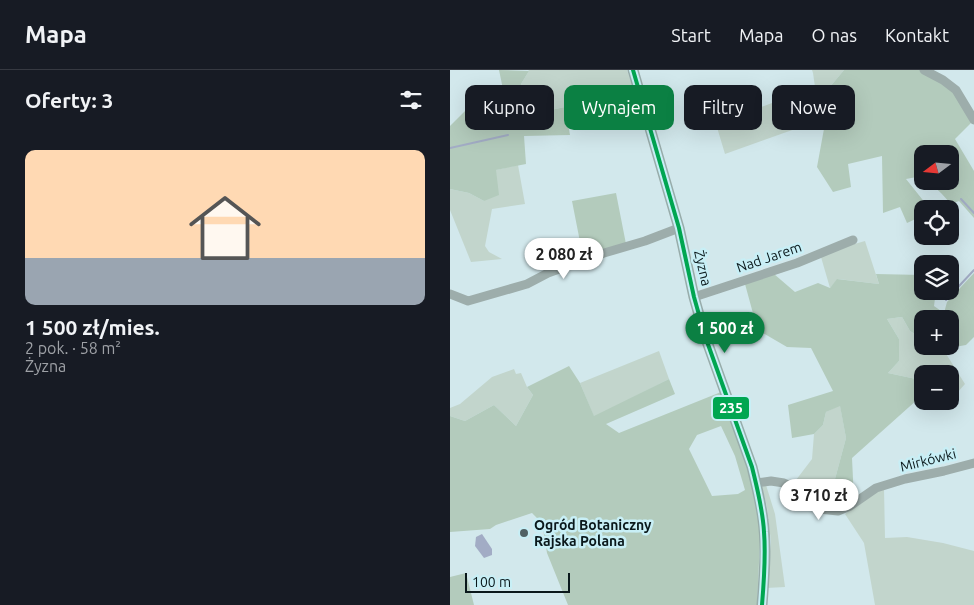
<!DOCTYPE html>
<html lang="pl">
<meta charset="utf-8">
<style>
:root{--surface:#171b24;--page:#20242c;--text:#f1f3f6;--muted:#9ea1a6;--line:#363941;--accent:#0b8043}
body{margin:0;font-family:Ubuntu,sans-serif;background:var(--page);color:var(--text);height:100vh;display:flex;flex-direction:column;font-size:19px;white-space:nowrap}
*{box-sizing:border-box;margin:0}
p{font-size:16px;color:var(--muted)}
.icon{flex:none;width:28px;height:28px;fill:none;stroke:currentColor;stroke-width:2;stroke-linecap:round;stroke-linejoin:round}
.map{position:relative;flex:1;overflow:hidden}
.panel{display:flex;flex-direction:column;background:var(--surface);width:450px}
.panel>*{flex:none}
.banner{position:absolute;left:15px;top:15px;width:434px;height:45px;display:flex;gap:10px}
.needle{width:32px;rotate:254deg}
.tools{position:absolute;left:464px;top:75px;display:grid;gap:10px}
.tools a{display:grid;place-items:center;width:45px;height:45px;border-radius:10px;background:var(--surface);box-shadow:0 5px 20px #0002;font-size:25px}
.scale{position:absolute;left:15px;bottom:12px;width:105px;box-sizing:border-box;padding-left:5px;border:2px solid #0a181b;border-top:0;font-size:14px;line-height:18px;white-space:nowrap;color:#0a181b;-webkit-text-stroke:4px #c8eff6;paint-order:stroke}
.price{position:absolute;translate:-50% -42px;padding:0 11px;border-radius:18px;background:#fff;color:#222;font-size:16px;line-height:32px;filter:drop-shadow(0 1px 2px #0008)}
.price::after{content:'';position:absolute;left:50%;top:30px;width:15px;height:11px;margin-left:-8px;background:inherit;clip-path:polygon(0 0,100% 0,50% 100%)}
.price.active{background:var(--accent);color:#fff}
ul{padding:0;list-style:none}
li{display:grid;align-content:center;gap:10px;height:265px;padding:0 25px}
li+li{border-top:1px solid var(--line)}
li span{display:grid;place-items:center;height:155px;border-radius:10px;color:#555}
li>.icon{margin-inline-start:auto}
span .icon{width:90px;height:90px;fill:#fffc;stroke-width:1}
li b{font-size:21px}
h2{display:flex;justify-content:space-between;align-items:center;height:60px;padding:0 25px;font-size:21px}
.chip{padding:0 18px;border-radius:10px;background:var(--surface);box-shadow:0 5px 20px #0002;font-size:18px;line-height:45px}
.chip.active{background:var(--accent);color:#fff}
header{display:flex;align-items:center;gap:30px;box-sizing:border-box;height:70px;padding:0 25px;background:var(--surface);border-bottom:1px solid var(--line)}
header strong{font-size:24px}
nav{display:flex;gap:28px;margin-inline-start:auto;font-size:18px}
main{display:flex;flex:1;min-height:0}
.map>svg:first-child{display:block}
</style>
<header>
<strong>Mapa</strong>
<nav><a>Start</a><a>Mapa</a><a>O nas</a><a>Kontakt</a></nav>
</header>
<main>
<section class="panel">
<h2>Oferty: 3<svg class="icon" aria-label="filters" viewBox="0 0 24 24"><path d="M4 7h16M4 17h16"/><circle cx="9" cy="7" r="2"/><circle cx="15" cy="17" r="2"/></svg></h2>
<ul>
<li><span style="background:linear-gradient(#ffd9b3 70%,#9aa5b1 0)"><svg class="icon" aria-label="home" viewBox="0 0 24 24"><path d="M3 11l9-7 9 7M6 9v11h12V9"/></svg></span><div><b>1 500 zł/mies.</b><p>2 pok. · 58 m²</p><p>Żyzna</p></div></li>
</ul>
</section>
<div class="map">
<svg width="524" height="535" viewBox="0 0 524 535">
<rect width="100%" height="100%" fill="#d2e8ec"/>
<path fill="#c2d5cc" d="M78,0H177L183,18L115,37L70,46L60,32L71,21V14L79,1Z
M362,0H394L374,24L378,37L376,48L275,84L266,54L365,17L363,3Z
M68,95L75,134L42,139L35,176L39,182L52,189L21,192L0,140V119L19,123L34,131L46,100Z
M415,171L429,214L388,209L380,218L371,187L401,175Z
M452,247L460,261L472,268V276H487L493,279L515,314L506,324L500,321V304H472V307L466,309L438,303L449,291V269L437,249Z
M209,281L219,309L144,347L130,313Z
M64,299L66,304L71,303L77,317L83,325L66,356L44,335L15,351L0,346V338L10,334L42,307Z
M390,335L396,368L385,409L359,430L343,414L362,389L364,364L373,355L376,342Z
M316,415L325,444L335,517L316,518L321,472L317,437L312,417Z
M434,418L435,468L457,467L493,473L524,481V535H425L414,473L395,444L419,426Z"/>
<path fill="#b3cbbc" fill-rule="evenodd" d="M49,0L79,1L71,14V21L60,32L71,46L115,37L120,65L74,66L76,94L46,100L49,125L34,131L19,123L0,119V56L24,32L54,24Z
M394,0H470L486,7L503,22L522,52L505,69L524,101V148L509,131L501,134L491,123L478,111H500V84H472V106L456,109L480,139H472V146L457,153L450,137L433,143L432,86L398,94L401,117L383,122L367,97L378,37L374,24Z
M166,123L176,174L133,187L122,131Z
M524,203V267L516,275L493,279L487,276H500V249H472V268L460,261L452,247L437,249L449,269V291L438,303L466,309L468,329L402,388L404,430L387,438L371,437L359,430L385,409L396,368L390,336L376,342L373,355L364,364L342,368L338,335L383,321L361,278L337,277L313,263L304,247L295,214L324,204L345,222L368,213L380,218L387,209L429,214L426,204L472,205V221H486L484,236L494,243L497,232Z
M119,296L130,313L144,346L219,309L225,324L156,354L169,363L271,322L294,384L311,450L307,535H118L97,483L92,453L82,443L46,455L40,459L0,462V346L15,351L44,335L66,356L83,325L77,317ZM271,356L285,386L295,420L288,424L262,426L239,379L247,365Z
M16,503L24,535H0V507Z"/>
<path fill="#a2acc5" d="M32,464L42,479V485L34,488L25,476L26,467Z"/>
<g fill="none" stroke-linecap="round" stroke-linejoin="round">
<path stroke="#a2acc5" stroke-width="2" d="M0,78L58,65
M511,129L524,143
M496,230L524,200"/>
<path stroke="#9dadab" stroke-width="9" d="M474,0L493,10L506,20L524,50
M0,224L18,231L77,214L98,203L154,183L195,171L229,158
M244,227L347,193L403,170
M306,413L321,411L334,413L343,417L357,432L369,439L388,441L400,436L426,418L455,409L494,401L524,393"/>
<path stroke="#98acaa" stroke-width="11" d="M183,0L229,158L244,227L255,266L302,397C306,414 311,432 313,450C317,478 314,507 312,535"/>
<defs>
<path id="bus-1" d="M183,0L229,158L244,227L255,266L302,397C307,418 313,440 314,462C316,486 314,511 312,535"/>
</defs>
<use href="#bus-1" stroke="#c8eff6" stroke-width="8"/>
<use href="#bus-1" stroke="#00a651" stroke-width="4"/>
</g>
<circle fill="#506164" stroke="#c8eff6" stroke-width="2" cx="74" cy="463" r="5"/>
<g text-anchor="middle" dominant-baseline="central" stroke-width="5" stroke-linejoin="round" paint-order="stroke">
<g font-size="14" fill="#0a181b" stroke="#c8eff6">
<text transform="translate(319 187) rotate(-19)">Nad Jarem</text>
<text transform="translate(253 198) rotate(77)">Żyzna</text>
<text transform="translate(478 390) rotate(-14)">Mirkówki</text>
</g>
<g font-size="14" font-weight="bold" fill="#0a181b" stroke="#c8eff6" text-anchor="start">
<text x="84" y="455">Ogród Botaniczny<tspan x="84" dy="16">Rajska Polana</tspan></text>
</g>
</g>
<rect stroke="#c8eff6" stroke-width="2" x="262" y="326" width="38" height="24" rx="5" fill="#00a651"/>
<g font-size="14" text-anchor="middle" font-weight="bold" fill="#fff">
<text x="281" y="343">235</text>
</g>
</svg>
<div class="tools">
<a><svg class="needle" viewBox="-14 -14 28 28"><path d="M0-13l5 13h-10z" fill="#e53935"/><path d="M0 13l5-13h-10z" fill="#9ea1a6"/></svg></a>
<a><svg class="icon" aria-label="locate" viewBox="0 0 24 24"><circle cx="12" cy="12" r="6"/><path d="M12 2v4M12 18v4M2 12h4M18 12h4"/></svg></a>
<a><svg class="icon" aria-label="layers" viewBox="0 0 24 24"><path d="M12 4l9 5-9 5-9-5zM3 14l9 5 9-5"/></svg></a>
<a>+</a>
<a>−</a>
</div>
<div class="scale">100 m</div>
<b class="price" style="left:114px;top:210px">2 080 zł</b>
<b class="price active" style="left:275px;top:284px">1 500 zł</b>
<b class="price" style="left:369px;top:451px">3 710 zł</b>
<div class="banner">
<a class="chip">Kupno</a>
<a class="chip active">Wynajem</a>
<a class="chip">Filtry</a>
<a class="chip">Nowe</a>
</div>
</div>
</main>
